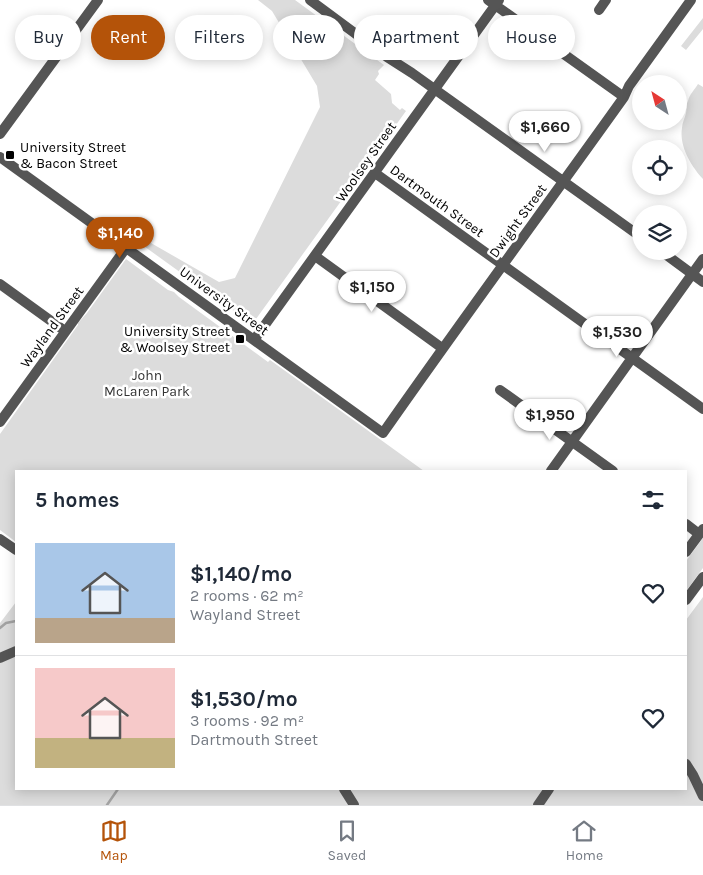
<!DOCTYPE html>
<meta charset="utf-8">
<style>
:root{--surface:#fff;--page:#f2f2f3;--text:#1f2937;--muted:#747a83;--line:#e0e1e3;--accent:#b45309}
body{margin:0;font-family:Karla,sans-serif;background:var(--page);color:var(--text);height:100vh;display:flex;flex-direction:column;font-size:19px;white-space:nowrap}
*{box-sizing:border-box;margin:0}
p{font-size:16px;color:var(--muted)}
.icon{flex:none;width:28px;height:28px;fill:none;stroke:currentColor;stroke-width:2;stroke-linecap:round;stroke-linejoin:round}
.map{position:relative;flex:1;overflow:hidden}
.details{position:absolute;left:15px;top:470px;width:672px;height:320px;display:flex;flex-direction:column;background:var(--surface);border-radius:0px;box-shadow:0 2px 12px #0003}
.details>*{flex:none}
.banner{position:absolute;left:15px;top:15px;width:674px;height:45px;display:flex;gap:10px}
.needle{width:32px;rotate:324deg}
.controls{position:absolute;left:632px;top:75px;display:grid;gap:10px}
.controls a{display:grid;place-items:center;width:55px;height:55px;border-radius:50%;background:var(--surface);box-shadow:0 2px 12px #0003;font-size:25px}
.price{position:absolute;translate:-50% -42px;padding:0 11px;border-radius:18px;background:#fff;color:#222;font-size:16px;line-height:32px;filter:drop-shadow(0 1px 2px #0008)}
.price::after{content:'';position:absolute;left:50%;top:30px;width:15px;height:11px;margin-left:-8px;background:inherit;clip-path:polygon(0 0,100% 0,50% 100%)}
.price.active{background:var(--accent);color:#fff}
ul{padding:0;list-style:none}
li{display:flex;align-items:center;gap:15px;height:125px;padding:0 20px}
li+li{border-top:1px solid var(--line)}
li span{display:grid;place-items:center;flex:none;width:140px;height:100px;border-radius:0px;color:#555}
li>.icon{margin-inline-start:auto}
span .icon{width:60px;height:60px;fill:#fffc;stroke-width:1}
li b{font-size:21px}
h2{display:flex;justify-content:space-between;align-items:center;height:60px;padding:0 20px;font-size:21px}
.tag{padding:0 18px;border-radius:22px;background:var(--surface);box-shadow:0 2px 12px #0003;font-size:18px;line-height:45px}
.tag.active{background:var(--accent);color:#fff}
.menu{display:flex;justify-content:space-around;align-items:center;height:70px;border-top:1px solid var(--line);background:var(--surface);font-size:14px;color:var(--muted)}
.menu a{display:grid;justify-items:center;gap:2px}
.menu .active{color:var(--accent)}
.map>svg:first-child{display:block}
</style>
<div class="map">
<svg width="703" height="805" viewBox="0 0 703 805">
<rect width="100%" height="100%" fill="#fff"/>
<path fill="#dcdcdc" d="M258,0H295L384,65L378,71L379,74L375,80L391,94L392,103L400,110L402,108L406,111L251,326L244,321L245,319L141,244L144,239L219,282L235,278L320,107L317,86L272,11Z
M703,18V29L686,50L681,46Z
M698,84L703,87V179C691,166 679,146 682,128C682,123 685,118 686,113C687,109 686,104 688,101C689,95 695,89 698,84Z
M126,259L168,290L174,292L179,297L268,362L270,360L424,471H16V542L0,530V434L78,325V323L87,313Z
M703,538V568L686,591V561Z
M703,597V805H0V623L16,602V789H686V620Z"/>
<g fill="none" stroke-linecap="round" stroke-linejoin="round">
<path stroke="#a3a3a3" stroke-width="2.5" d="M0,628L6,623L16,621
M107,805L118,789"/>
<path stroke="#555" stroke-width="10" d="M310,0L387,57L412,73L641,237
M488,0L624,97
M599,10L606,0
M0,134L98,0
M0,157L383,433C462,320 544,209 624,97L629,86L691,0
M375,173L703,409
M661,251L703,282
M315,256L442,348
M0,284L65,331
M254,340L499,0
M500,390L613,471
M0,422L126,248
M551,471L703,259
M686,524L699,534
M0,539L16,550
M686,552L703,529
M686,600L703,577
M0,658L16,651
M686,764L693,775L703,796
M344,789L354,805
M538,805L549,789"/>
</g>
<g fill="#000" stroke="#fff" stroke-width="2">
<rect x="5" y="150" width="10" height="10" rx="2.5"/>
<rect x="235" y="334" width="10" height="10" rx="2.5"/>
</g>
<g text-anchor="middle" dominant-baseline="central" stroke-width="5" stroke-linejoin="round" paint-order="stroke">
<g font-size="14" fill="#000" stroke="#fff" text-anchor="start">
<text x="20" y="147">University Street<tspan x="20" dy="16">&amp; Bacon Street</tspan></text>
<text x="230" y="331" text-anchor="end">University Street<tspan x="230" dy="16">&amp; Woolsey Street</tspan></text>
</g>
<g font-size="14" fill="#000" stroke="#fff">
<text transform="translate(366 162) rotate(-55)">Woolsey Street</text>
<text transform="translate(437 201) rotate(36)">Dartmouth Street</text>
<text transform="translate(518 221) rotate(-54)">Dwight Street</text>
<text transform="translate(224 301) rotate(36)">University Street</text>
<text transform="translate(52 327) rotate(-54)">Wayland Street</text>
</g>
<g font-size="14" fill="#333" stroke="#fff">
<text x="147" y="375">John<tspan x="147" dy="16">McLaren Park</tspan></text>
</g>
</g>
</svg>
<div class="controls">
<a><svg class="needle" viewBox="-14 -14 28 28"><path d="M0-13l5 13h-10z" fill="#e53935"/><path d="M0 13l5-13h-10z" fill="#747a83"/></svg></a>
<a><svg class="icon" aria-label="locate" viewBox="0 0 24 24"><circle cx="12" cy="12" r="6"/><path d="M12 2v4M12 18v4M2 12h4M18 12h4"/></svg></a>
<a><svg class="icon" aria-label="layers" viewBox="0 0 24 24"><path d="M12 4l9 5-9 5-9-5zM3 14l9 5 9-5"/></svg></a>
</div>
<b class="price" style="left:545px;top:153px">$1,660</b>
<b class="price active" style="left:120px;top:259px">$1,140</b>
<b class="price" style="left:372px;top:313px">$1,150</b>
<b class="price" style="left:617px;top:358px">$1,530</b>
<b class="price" style="left:550px;top:441px">$1,950</b>
<div class="banner">
<a class="tag">Buy</a>
<a class="tag active">Rent</a>
<a class="tag">Filters</a>
<a class="tag">New</a>
<a class="tag">Apartment</a>
<a class="tag">House</a>
</div>
<section class="details">
<h2>5 homes<svg class="icon" aria-label="filters" viewBox="0 0 24 24"><path d="M4 7h16M4 17h16"/><circle cx="9" cy="7" r="2"/><circle cx="15" cy="17" r="2"/></svg></h2>
<ul>
<li><span style="background:linear-gradient(#a9c7e8 75%,#b9a48a 0)"><svg class="icon" aria-label="home" viewBox="0 0 24 24"><path d="M3 11l9-7 9 7M6 9v11h12V9"/></svg></span><div><b>$1,140/mo</b><p>2 rooms · 62 m²</p><p>Wayland Street</p></div><svg class="icon" aria-label="heart" viewBox="0 0 24 24"><path d="M12 20l-8-8c-3-5 5-10 8-4 3-6 11-1 8 4z"/></svg></li>
<li><span style="background:linear-gradient(#f6c9c9 70%,#c2b280 0)"><svg class="icon" aria-label="home" viewBox="0 0 24 24"><path d="M3 11l9-7 9 7M6 9v11h12V9"/></svg></span><div><b>$1,530/mo</b><p>3 rooms · 92 m²</p><p>Dartmouth Street</p></div><svg class="icon" aria-label="heart" viewBox="0 0 24 24"><path d="M12 20l-8-8c-3-5 5-10 8-4 3-6 11-1 8 4z"/></svg></li>
</ul>
</section>
</div>
<nav class="menu">
<a class="active"><svg class="icon" aria-label="map" viewBox="0 0 24 24"><path d="M3 6l6-2 6 2 6-2v14l-6 2-6-2-6 2zM9 4v14M15 6v14"/></svg>Map</a>
<a><svg class="icon" aria-label="saved" viewBox="0 0 24 24"><path d="M7 4h10v16l-5-4-5 4z"/></svg>Saved</a>
<a><svg class="icon" aria-label="home" viewBox="0 0 24 24"><path d="M3 11l9-7 9 7M6 9v11h12V9"/></svg>Home</a>
</nav>
